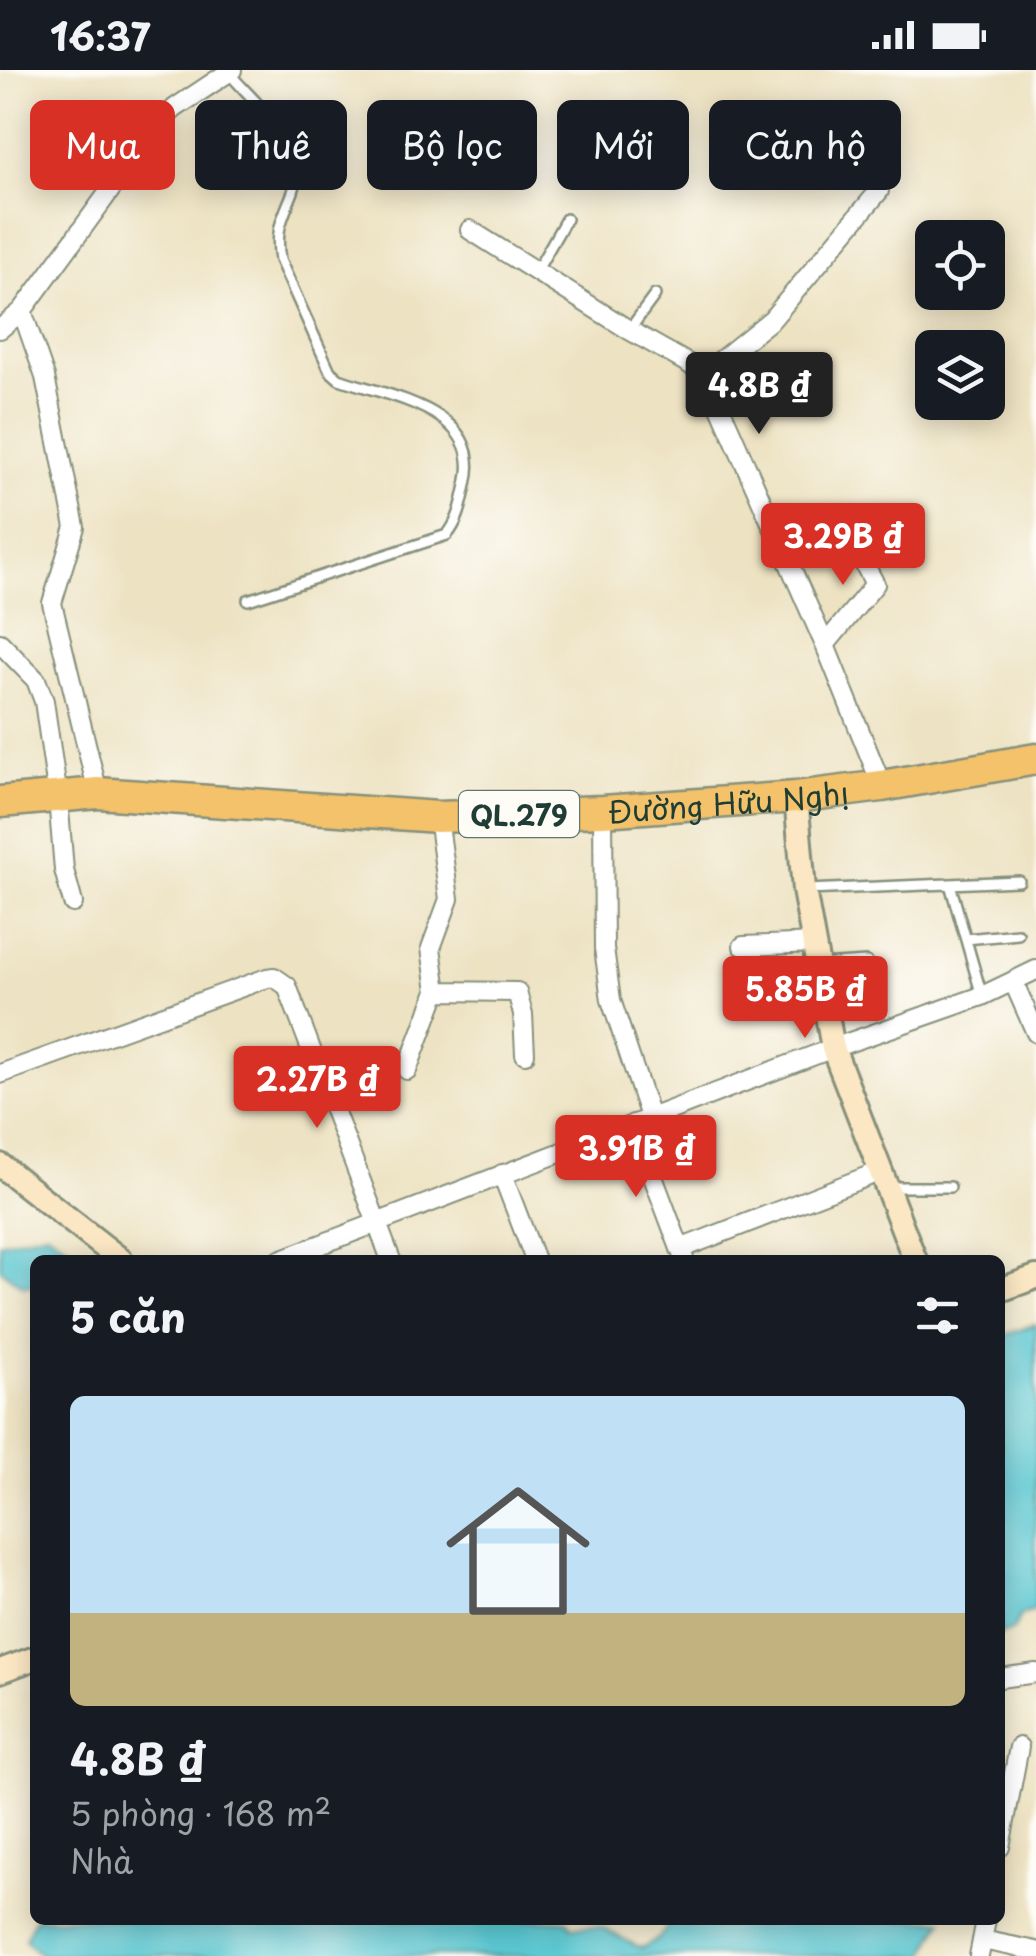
<!DOCTYPE html>
<html lang="vi">
<meta charset="utf-8">
<style>
:root{--surface:#171b24;--page:#242831;--text:#f1f3f6;--muted:#9ea1a6;--accent:#d93025}
body{margin:0;font-family:"Playpen Sans",sans-serif;background:var(--page);color:var(--text);height:100vh;display:flex;flex-direction:column;font-size:38px;white-space:nowrap}
*{box-sizing:border-box;margin:0}
p{font-size:32px;color:var(--muted)}
.icon{flex:none;width:55px;height:55px;fill:none;stroke:currentColor;stroke-width:2;stroke-linecap:round;stroke-linejoin:round}
.map{position:relative;flex:1;overflow:hidden}
.sheet{position:absolute;left:30px;top:1185px;width:975px;height:670px;display:flex;flex-direction:column;background:var(--surface);border-radius:15px;box-shadow:0 5px 25px #0003}
.sheet>*{flex:none}
.guide{position:absolute;left:30px;top:30px;width:978px;height:90px;display:flex;gap:20px}
.buttons{position:absolute;left:915px;top:150px;display:grid;gap:20px}
.buttons a{display:grid;place-items:center;width:90px;height:90px;border-radius:15px;background:var(--surface);box-shadow:0 5px 25px #0003;font-size:50px}
.price{position:absolute;translate:-50% -85px;padding:0 22px;border-radius:10px;background:var(--accent);color:#fff;font-size:32px;line-height:65px;filter:drop-shadow(0 2px 5px #0008)}
.price::after{content:'';position:absolute;left:50%;top:60px;width:30px;height:22px;margin-left:-15px;background:inherit;clip-path:polygon(0 0,100% 0,50% 100%)}
.price.active{background:#222;color:#fff}
ul{padding:0;list-style:none}
li{display:grid;align-content:center;gap:20px;height:530px;padding:0 40px}
li span{display:grid;place-items:center;height:310px;border-radius:15px;color:#555}
li>.icon{margin-inline-start:auto}
span .icon{width:180px;height:180px;fill:#fffc;stroke-width:1}
li b{font-size:42px}
h2{display:flex;justify-content:space-between;align-items:center;height:120px;padding:0 40px;font-size:42px}
.tag{padding:0 35px;border-radius:15px;background:var(--surface);box-shadow:0 5px 25px #0003;font-size:35px;line-height:90px}
.tag.active{background:var(--accent);color:#fff}
.status{display:flex;justify-content:space-between;align-items:center;height:70px;padding:0 50px;background:var(--surface);direction:ltr}
.status svg{height:28px;fill:currentColor}
.map>svg:first-child{display:block}
</style>
<div class="status"><b>16:37</b><svg viewBox="0 0 49 12"><path d="M0 12V9h3v3zM5 12V6h3v6zM10 12V3h3v9zM15 12V0h3v12zM26 1h20v11H26zM47 4h2v5h-2z"/></svg></div>
<div class="map">
<svg width="1036" height="1886" viewBox="0 0 1036 1886">
<rect width="100%" height="100%" fill="#fdfcf7"/>
<filter id="ink" filterUnits="userSpaceOnUse"><feTurbulence type="fractalNoise" baseFrequency=".01" numOctaves="2"/><feDisplacementMap in="SourceGraphic" scale="20" xChannelSelector="R" yChannelSelector="G"/><feConvolveMatrix kernelMatrix="1 2 1 2 8 2 1 2 1" color-interpolation-filters="sRGB"/></filter>
<filter id="wash" filterUnits="userSpaceOnUse"><feTurbulence type="fractalNoise" baseFrequency=".0048" numOctaves="4" result="noise"/><feDisplacementMap in="SourceGraphic" scale="40" xChannelSelector="R" yChannelSelector="G"/><feGaussianBlur stdDeviation="2.25" result="paint"/><feColorMatrix in="noise" values="0 0 0 0 0 0 0 0 0 0 0 0 0 0 0 0 0 1.4 0 .05"/><feComposite in="paint" operator="in"/></filter>
<g filter="url(#wash)">
<rect width="100%" height="100%" fill="#ede2c2"/>
<path fill="#5ac7d1" stroke="#3c8282" stroke-width="2.5" d="M47,1162L86,1190H35V1216L22,1215L0,1199V1173Z
M1036,1254V1540L1020,1546L1013,1560L1000,1564V1267Z
M35,1848L567,1850L572,1857H600L641,1878L658,1869L673,1850H943L924,1886H42L25,1870Z"/>
</g>
<g filter="url(#ink)">
<g fill="none" stroke-linecap="round" stroke-linejoin="round">
<defs>
<path id="lane" d="M230,4C257,36 310,76 293,122C282,150 275,159 280,190L330,301L339,309C391,327 485,340 466,415C462,433 459,451 447,465L248,530
M536,202L566,149
M630,259L655,225
M950,814L982,926
M807,820L1019,811
M966,869L1018,864
M820,895L867,892
M891,1117H950"/>
<path id="street" d="M470,160L629,260L705,303L825,575L882,716
M0,259L22,241
M705,303L772,249L879,121
M0,573L36,610L44,631L58,728L64,800L73,833
M825,575L875,514L845,458
M98,723L52,533L75,457L45,307L22,241L160,52L175,38L232,0
M603,741L604,878L611,930L650,1047
M743,876L815,873
M1014,913L1036,963
M437,921L517,922L523,944L525,984
M407,1000L437,921L431,878L449,829L438,747
M0,1004L267,908L274,907L287,916L391,1190
M633,1054L684,1189
M502,1104L535,1190
M680,1179L881,1101
M280,1190L833,978L982,926L1036,900
M1000,1608L1036,1603
M1000,1777L1019,1677
M982,1870L1036,1881
M979,1886L986,1850"/>
<path id="secondary" d="M796,727L804,820L833,978L915,1190
M0,1095L121,1190
M1000,1220L1036,1207
M0,1601L35,1588"/>
<g id="highway">
<path id="s1" d="M0,732L98,723L438,747L603,741L796,727L882,716L1036,689"/>
</g>
</defs>
<use href="#lane" stroke="#86907b" stroke-width="14"/>
<use href="#street" stroke="#86907b" stroke-width="22"/>
<use href="#secondary" stroke="#86907b" stroke-width="28"/>
<use href="#highway" stroke="#86907b" stroke-width="35"/>
<use href="#lane" stroke="#fff" stroke-width="9"/>
<use href="#street" stroke="#fff" stroke-width="18"/>
<use href="#secondary" stroke="#fbe7c3" stroke-width="22"/>
<use href="#highway" stroke="#f4c26a" stroke-width="30"/>
</g>
</g>
<g text-anchor="middle" dominant-baseline="central" stroke-width="8" stroke-linejoin="round" paint-order="stroke">
<rect fill="#fdfcf7" stroke="#62766e" stroke-width="2.5" x="459" y="721" width="120" height="46" rx="8"/>
<g font-size="28" font-weight="bold" fill="#1f3d34">
<text x="519" y="744">QL.279</text>
</g>
<g font-size="30" fill="#1f3d34" stroke="#fdfcf7">
<text stroke="none"><textPath href="#s1" startOffset="730">Đường Hữu Nghị</textPath></text>
</g>
</g>
</svg>
<div class="buttons">
<a><svg class="icon" aria-label="locate" viewBox="0 0 24 24"><circle cx="12" cy="12" r="6"/><path d="M12 2v4M12 18v4M2 12h4M18 12h4"/></svg></a>
<a><svg class="icon" aria-label="layers" viewBox="0 0 24 24"><path d="M12 4l9 5-9 5-9-5zM3 14l9 5 9-5"/></svg></a>
</div>
<b class="price active" style="left:759px;top:367px">4.8B ₫</b>
<b class="price" style="left:843px;top:518px">3.29B ₫</b>
<b class="price" style="left:805px;top:971px">5.85B ₫</b>
<b class="price" style="left:317px;top:1061px">2.27B ₫</b>
<b class="price" style="left:636px;top:1130px">3.91B ₫</b>
<div class="guide">
<a class="tag active">Mua</a>
<a class="tag">Thuê</a>
<a class="tag">Bộ lọc</a>
<a class="tag">Mới</a>
<a class="tag">Căn hộ</a>
</div>
<section class="sheet">
<h2>5 căn<svg class="icon" aria-label="filters" viewBox="0 0 24 24"><path d="M4 7h16M4 17h16"/><circle cx="9" cy="7" r="2"/><circle cx="15" cy="17" r="2"/></svg></h2>
<ul>
<li><span style="background:linear-gradient(#bfe0f5 70%,#c2b280 0)"><svg class="icon" aria-label="home" viewBox="0 0 24 24"><path d="M3 11l9-7 9 7M6 9v11h12V9"/></svg></span><div><b>4.8B ₫</b><p>5 phòng · 168 m²</p><p>Nhà</p></div></li>
</ul>
</section>
</div>
